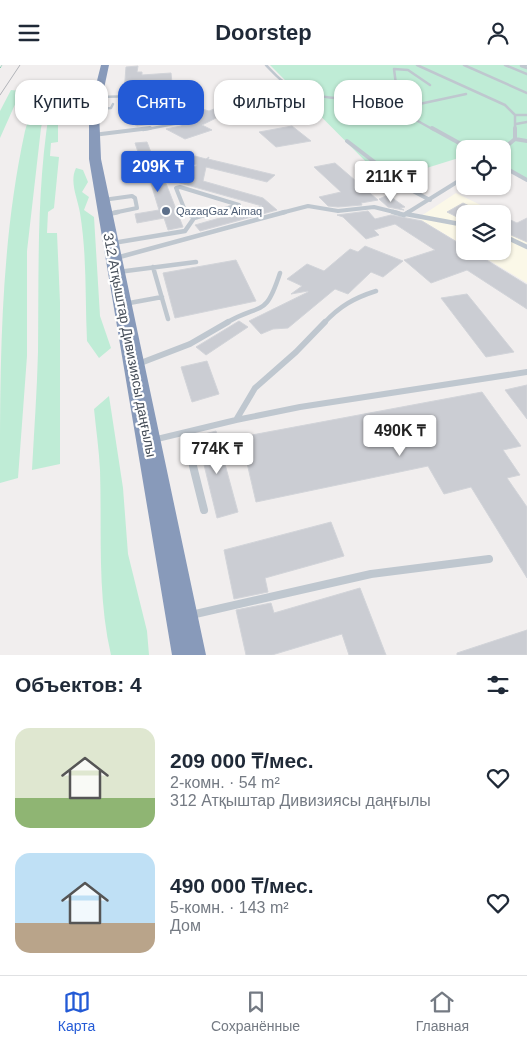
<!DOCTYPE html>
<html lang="ru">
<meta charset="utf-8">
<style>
:root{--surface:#fff;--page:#f2f2f3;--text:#1f2937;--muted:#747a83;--line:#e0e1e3;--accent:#235ad6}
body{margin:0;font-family:Helvetica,sans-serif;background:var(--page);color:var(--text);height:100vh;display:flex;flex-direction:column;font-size:19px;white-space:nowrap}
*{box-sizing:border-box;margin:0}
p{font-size:16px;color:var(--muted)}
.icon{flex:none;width:28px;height:28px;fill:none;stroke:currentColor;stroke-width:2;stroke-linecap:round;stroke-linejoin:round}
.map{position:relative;height:590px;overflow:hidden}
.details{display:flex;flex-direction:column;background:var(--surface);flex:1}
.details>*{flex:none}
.top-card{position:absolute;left:15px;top:15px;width:498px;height:45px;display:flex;gap:10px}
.fabs{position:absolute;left:456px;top:75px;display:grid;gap:10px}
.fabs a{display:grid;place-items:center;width:55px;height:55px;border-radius:10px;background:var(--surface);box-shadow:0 1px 4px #0004;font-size:25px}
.price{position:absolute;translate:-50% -42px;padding:0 11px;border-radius:5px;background:#fff;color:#222;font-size:16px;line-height:32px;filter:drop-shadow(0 1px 2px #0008)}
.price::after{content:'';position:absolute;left:50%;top:30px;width:15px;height:11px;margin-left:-8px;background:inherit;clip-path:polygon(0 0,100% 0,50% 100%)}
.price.selected{background:var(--accent);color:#fff}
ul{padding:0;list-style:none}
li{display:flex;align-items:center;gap:15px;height:125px;padding:0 15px}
li span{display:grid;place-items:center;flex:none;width:140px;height:100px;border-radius:15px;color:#555}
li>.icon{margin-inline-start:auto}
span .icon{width:60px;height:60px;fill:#fffc;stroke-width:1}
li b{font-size:21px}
h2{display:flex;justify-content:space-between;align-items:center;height:60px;padding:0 15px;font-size:21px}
.tag{padding:0 18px;border-radius:15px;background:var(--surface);box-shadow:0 1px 4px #0004;font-size:18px;line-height:45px}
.tag.selected{background:var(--accent);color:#fff}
header{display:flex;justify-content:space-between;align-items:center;height:65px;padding:0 15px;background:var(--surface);font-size:22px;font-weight:600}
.tabs{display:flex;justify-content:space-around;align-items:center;height:70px;border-top:1px solid var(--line);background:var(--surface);font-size:14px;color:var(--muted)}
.tabs a{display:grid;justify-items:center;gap:2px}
.tabs .selected{color:var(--accent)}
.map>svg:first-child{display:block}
</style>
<header><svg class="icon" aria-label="menu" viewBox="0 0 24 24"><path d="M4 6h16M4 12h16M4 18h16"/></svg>Doorstep<svg class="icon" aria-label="person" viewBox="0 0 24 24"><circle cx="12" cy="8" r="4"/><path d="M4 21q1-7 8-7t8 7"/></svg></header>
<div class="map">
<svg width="527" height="590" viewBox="0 0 527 590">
<rect width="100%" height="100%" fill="#f1eeee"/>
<path fill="#fbf8e8" d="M456,128L499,149H465V181L418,153Z
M503,151L527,163V218L474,186H502Z"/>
<path fill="#bfecd6" d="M270,0H527V115L503,102L502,84H465V91L385,116Z
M41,23H50L41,63L27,186V291L18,413L0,418C0,300 0,181 25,66C29,51 36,37 41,23Z
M63,24L56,41L63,42L58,58V77L51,78L50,91L59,92L54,143L48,147L47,168H57L60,237V399L32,405C34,366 37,327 38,287C39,199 36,112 53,25Z
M11,25L21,26L0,73V46Z
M76,103L83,105L88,117L82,127L89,132L84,145L94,152L100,251L111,283L99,293L87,276C85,234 87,190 80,148C78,134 69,117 76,103Z
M109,331L123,423L128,489L147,566L149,590H111C97,530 102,467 100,405C99,385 96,364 94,344Z"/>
<path fill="#cbcdd3" stroke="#d2d4d9" d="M138,1L137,7H142V10L171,8L172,18H168L173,39L123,42L124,35L144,32L141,28H124L126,2Z
M234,36L262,45L234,57L220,51L202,60L212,65L185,74L166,64L181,61L182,58L180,55L137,61L128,56L174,45L187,40L209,46Z
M292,61L311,76L276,82L259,67Z
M147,77L157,103H159L167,121L183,162L168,165L164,153L137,158L135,149L159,145L142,89L139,90L135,78Z
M195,91L206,94L209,92L208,94L275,110L267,117L206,102L203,116L263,133L277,145L200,166L195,160L262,141L173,116L197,100L193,99Z
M335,98L378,135L361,138L362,140L338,142L328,141L319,132L341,127L314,102Z
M388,130L405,142L400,143L404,145L388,142L379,134Z
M463,138L486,149H465L459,153L447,147Z
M368,146L375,154L391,150L422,156L465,182V186H472L527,220V244L467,205L431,218L404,195L435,185L395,159L374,165L379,170L366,174L343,152L337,150Z
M502,151L517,158L527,153V177L502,166Z
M365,181L403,196L383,212L371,207L348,229L335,224L288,263L273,264L261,269L249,256L308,227V226L291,229L302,221L287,214L307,199L324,206L350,184L358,187Z
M236,195L256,236L175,253L163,208Z
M467,229L514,287L486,292L441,233Z
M239,256L248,262L206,290L196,282Z
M207,296L219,329L192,337L181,302Z
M527,320V354L505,325Z
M482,327L521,381L503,385L520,410L507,413L527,442V513L471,422L444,429L428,401L256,437L241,372Z
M216,366L238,447L217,453L197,371Z
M331,457L344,491L265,513L268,527L234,534L224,485Z
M360,523L386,590H349L342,569L272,590H246L236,545L271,538L274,548Z
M527,565V590H457V588Z"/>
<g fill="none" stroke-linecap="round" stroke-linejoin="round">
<path stroke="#79c8ab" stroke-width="1" stroke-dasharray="2 1" stroke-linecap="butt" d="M0,3L2,0"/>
<path stroke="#bfc7cf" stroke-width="2.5" d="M266,0C273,7 280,16 290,21C322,38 363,33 398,35
M417,0L505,40L515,50V65
M464,0L527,28
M505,0L527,9
M527,0L521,1L527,3
M430,20L408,5L394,4L398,35L396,44L434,65
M97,32L141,31
M95,44L111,43L113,39
M396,44L466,29
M515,50H527
M516,59L527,57
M143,65L179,58"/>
<path stroke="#bfc7cf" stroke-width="4" d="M432,63L470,84
M93,70L150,63
M515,74L527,76
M347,76L411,125L430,135
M502,85L515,74V63
M502,101L527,115
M103,135L132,131L135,133L137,143L113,148
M186,148L176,123L180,122L239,140L210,148
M281,148L308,141L338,146L374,142L398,148
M407,148L465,112"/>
<path stroke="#bfc7cf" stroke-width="4.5" d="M186,147L194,153
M393,147L404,150L409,147
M406,149L465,160
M105,150L118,147
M194,153L214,147
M502,170L527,182
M113,178L185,166L194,153
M116,193L285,147
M153,202L168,254
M118,207L196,197
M124,239L162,232
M226,258C262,237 265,254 280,208
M324,258C340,241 354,233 376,226"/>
<path stroke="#bfc7cf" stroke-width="6" d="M138,299L190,279L228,257
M236,355L300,342L527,307
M185,368L193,402
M153,375L236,355L255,323L296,287L325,257"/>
<path stroke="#bfc7cf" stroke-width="8" d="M193,401L204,445
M191,550L371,509L489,494"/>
<path fill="#889aba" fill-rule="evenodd" d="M101,0H109L99,47L101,94L206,590H172L89,94V47Z"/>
<path stroke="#b1b3b8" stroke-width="1" d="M0,30L20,0"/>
</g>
<circle fill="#5c6f8a" stroke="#fff" stroke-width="2" cx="166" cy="146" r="5"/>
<g text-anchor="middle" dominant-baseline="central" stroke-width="4.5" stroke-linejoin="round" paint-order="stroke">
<g font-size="11" fill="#4e5e75" stroke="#fff" text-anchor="start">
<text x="176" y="146">QazaqGaz Aimaq</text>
</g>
<g font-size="14" fill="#474f5a" stroke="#fff">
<text transform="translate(130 280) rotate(79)">312 Атқыштар Дивизиясы даңғылы</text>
</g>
</g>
</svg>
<div class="fabs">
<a><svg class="icon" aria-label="locate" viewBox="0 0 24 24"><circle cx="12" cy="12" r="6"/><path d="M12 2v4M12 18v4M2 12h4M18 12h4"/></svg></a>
<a><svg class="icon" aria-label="layers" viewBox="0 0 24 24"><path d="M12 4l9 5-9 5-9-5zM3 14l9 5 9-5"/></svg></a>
</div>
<b class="price selected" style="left:158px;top:128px">209K ₸</b>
<b class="price" style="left:391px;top:138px">211K ₸</b>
<b class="price" style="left:400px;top:392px">490K ₸</b>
<b class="price" style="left:217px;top:410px">774K ₸</b>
<div class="top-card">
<a class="tag">Купить</a>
<a class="tag selected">Снять</a>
<a class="tag">Фильтры</a>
<a class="tag">Новое</a>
</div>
</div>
<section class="details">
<h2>Объектов: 4<svg class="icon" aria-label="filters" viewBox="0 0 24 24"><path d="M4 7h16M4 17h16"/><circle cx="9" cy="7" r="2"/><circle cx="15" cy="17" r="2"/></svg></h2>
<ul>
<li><span style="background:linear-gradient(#dfe7d0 70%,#8fb573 0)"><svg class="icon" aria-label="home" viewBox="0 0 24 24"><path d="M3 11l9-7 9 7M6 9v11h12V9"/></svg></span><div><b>209 000 ₸/мес.</b><p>2-комн. · 54 m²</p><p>312 Атқыштар Дивизиясы даңғылы</p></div><svg class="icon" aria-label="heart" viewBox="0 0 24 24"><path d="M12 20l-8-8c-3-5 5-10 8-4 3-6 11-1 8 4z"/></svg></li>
<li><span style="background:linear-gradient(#bfe0f5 70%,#b9a48a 0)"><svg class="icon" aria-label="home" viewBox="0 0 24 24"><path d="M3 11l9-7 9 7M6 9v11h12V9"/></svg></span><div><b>490 000 ₸/мес.</b><p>5-комн. · 143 m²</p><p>Дом</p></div><svg class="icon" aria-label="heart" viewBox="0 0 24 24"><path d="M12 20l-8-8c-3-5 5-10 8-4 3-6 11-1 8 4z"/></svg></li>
</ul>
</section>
<nav class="tabs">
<a class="selected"><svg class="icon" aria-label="map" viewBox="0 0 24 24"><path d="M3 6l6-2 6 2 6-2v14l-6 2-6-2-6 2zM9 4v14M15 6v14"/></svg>Карта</a>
<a><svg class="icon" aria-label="saved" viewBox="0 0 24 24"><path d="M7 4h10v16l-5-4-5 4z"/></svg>Сохранённые</a>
<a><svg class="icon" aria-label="home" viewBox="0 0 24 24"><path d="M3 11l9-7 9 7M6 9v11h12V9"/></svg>Главная</a>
</nav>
